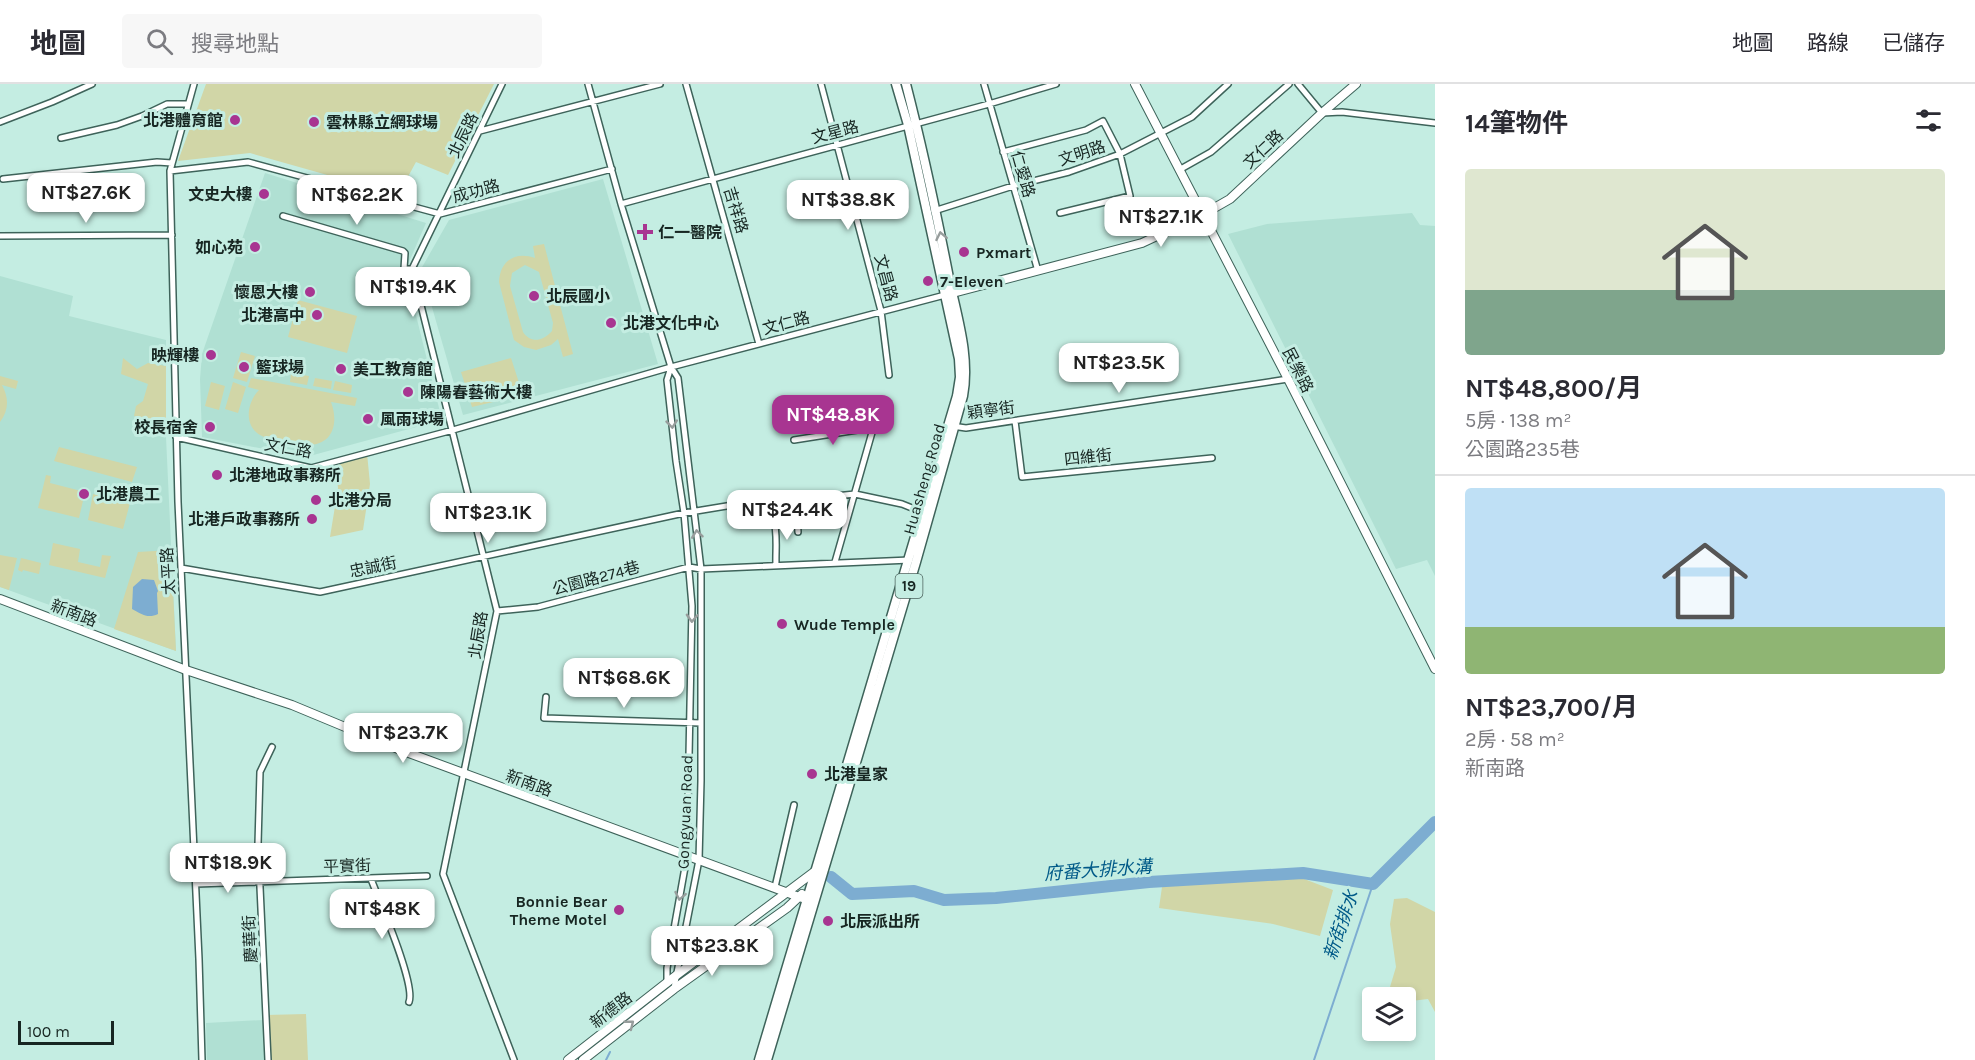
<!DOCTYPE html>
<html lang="zh-TW">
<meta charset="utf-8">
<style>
:root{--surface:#fff;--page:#f7f7f7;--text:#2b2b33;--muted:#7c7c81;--line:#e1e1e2;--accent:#a83591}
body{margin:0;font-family:Karla,"Noto Sans TC",sans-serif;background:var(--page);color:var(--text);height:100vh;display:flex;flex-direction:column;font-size:22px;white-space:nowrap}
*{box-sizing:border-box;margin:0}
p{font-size:20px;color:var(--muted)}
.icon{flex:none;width:33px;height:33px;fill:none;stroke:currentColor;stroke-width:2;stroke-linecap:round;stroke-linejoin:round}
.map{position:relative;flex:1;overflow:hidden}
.side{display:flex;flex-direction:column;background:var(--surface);width:540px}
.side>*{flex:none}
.buttons{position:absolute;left:1362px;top:903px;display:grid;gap:12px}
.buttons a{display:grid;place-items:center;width:54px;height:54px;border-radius:6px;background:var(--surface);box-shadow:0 3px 9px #0003;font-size:30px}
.scale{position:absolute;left:18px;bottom:15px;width:96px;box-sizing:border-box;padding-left:6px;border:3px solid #172622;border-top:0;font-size:16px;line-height:21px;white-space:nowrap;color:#172622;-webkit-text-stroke:4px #c4ede2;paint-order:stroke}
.price{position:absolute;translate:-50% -51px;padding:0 14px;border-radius:12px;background:#fff;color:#222;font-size:20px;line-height:39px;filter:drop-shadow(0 2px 3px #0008)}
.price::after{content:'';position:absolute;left:50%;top:36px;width:18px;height:14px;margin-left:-9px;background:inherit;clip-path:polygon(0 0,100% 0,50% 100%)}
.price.active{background:var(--accent);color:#fff}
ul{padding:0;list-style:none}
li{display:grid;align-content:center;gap:12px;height:318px;padding:0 30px}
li+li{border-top:2px solid var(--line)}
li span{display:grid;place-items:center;height:186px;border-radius:6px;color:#555}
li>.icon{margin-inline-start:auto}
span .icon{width:108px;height:108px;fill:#fffc;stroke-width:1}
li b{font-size:26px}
h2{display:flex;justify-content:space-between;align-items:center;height:72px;padding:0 30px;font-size:26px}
header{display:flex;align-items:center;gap:36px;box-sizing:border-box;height:84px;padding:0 30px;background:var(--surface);border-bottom:2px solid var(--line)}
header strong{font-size:28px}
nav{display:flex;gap:33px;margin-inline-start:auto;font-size:21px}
.search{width:420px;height:54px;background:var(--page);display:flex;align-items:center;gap:15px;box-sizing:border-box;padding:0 21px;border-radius:6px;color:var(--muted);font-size:22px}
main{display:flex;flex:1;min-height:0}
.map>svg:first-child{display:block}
</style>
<header>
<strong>地圖</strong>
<div class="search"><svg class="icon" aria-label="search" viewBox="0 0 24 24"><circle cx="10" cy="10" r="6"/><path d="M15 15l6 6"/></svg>搜尋地點</div>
<nav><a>地圖</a><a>路線</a><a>已儲存</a></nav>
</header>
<main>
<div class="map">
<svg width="1435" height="976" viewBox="0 0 1435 976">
<rect width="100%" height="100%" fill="#c4ede2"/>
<path fill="#b0e0d3" d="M265,89L426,139L405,187L442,336L306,373L202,353L200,295L202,270Z
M603,95L658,280L463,331L421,185L449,136Z
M1412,129L1420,141L1435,142V492L1427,476L1396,485L1228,150L1267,140Z
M0,192L73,212L69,232L166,256V353L176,567L0,503Z
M263,936L264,976H207L206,939Z"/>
<path fill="#d1d6a7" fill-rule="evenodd" d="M206,0H494L448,91L416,78L398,111L250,69L178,77Z
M544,160L573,270L563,273L558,255L551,261L536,266L524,263L514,256L499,198C500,176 516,167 535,174L533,162ZM525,181L539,188L553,239L552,247C543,257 531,260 523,248L510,202L512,189Z
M298,216L357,232L347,269L288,253Z
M241,268L255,272L247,298L233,294Z
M123,274L137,285L148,279L166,282V340L134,332L136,322L143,317L148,300L121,290Z
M511,274L523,311L472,323L461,288Z
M291,289L309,292L307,301L290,298Z
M0,292L18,297L16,305L2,301C9,314 9,326 0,338Z
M251,294L357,314L355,322L331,318C338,336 335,359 311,361C304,362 295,359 287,358C280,356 271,356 264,353C243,345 246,319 259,306L248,303Z
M315,294L332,297L331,305L313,302Z
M335,297L352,301L351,309L333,306Z
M211,298L225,302L219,326L205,322Z
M233,298L246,303L238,329L225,325Z
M59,363L137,383L132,398L54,377Z
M367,369L370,400L363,446L330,453L338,404L335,377Z
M46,391L51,392L50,399L85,408L79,434L38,424Z
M93,410L130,419L123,445L88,436Z
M53,459L80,465L78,478L100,483L102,471L111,472L105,494L49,481Z
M171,466L176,567L114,545L138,468Z
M0,471L17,474L9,506L0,503Z
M21,474L41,479L39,490L23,486L22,488L18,486Z
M1299,793L1333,806L1320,852L1273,840L1159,824L1162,803L1201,798Z
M1407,814L1435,828V928L1428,915L1411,917L1406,928V914L1387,913L1396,883L1390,840L1394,815Z
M306,930L308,976H268L266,931Z"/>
<path fill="#7dadd1" d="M142,495L154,496L158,507L157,509L158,530C148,535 141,530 132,525L133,503Z"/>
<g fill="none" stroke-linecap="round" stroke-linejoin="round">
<path stroke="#7dadd1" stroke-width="2" d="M606,976L610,968
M1314,976L1373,800"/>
<path stroke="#7dadd1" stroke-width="12" d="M831,793L852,810L914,807L944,816L996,814L1149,798L1303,789L1373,800L1435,738"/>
<defs>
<path id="street" d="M194,0L170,87L178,418L199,875L202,976
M502,0L412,185L497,527L443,790L514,976
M588,0L621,120L671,283L678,294L701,485V697L699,776L674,904
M686,0L759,260
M821,0L881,227L889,291
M984,0L1038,187
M1298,0L1322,29L1342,28L1435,39
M0,38L52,18L92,0
M480,47L660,0
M61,54L117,41L142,32L167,20H187
M1003,68L1086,46L1103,37L1120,70L1130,112L1060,129
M1179,86L1211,68L1289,0
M170,87L248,78L440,130L612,85
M3,95L157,78L172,79
M621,120L989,20L1056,0
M934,127L1013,102L1069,88L1120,70L1192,33L1228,0
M283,132L403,167L405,169L404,185H412
M0,152L172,151
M1015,337L1022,393L1212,374
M952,342L966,344L1288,295
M176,353L311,384L453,346L671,283L945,211
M794,356L870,344L873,345L835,478
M798,448L796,416L855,410L902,420L922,428
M181,484L320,508L684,429L751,418C783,422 775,457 776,481
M497,527L538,523L689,483L701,485L910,476
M546,613L544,634L701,639
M371,795C379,816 416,900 409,918
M196,800L427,792
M775,803L794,721
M667,900V884L687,772L692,522L684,429L676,377L667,296L671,283
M268,976L258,760L260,688L272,663"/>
<path id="secondary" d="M1135,0L1288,295L1435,585
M949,210L1142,159L1202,131L1230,115L1322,29L1356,0
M0,515L186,586L292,621L398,665L799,813L811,816
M568,976L678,890L814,788L818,790
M583,976L674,905L787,824L802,810"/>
<path id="primary" d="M759,976L957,312L960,293L959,275L908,41L896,0
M767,976L916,478L963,312C970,274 958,236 950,199C937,132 923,66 906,0"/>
</defs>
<use href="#street" stroke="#3e635a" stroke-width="8"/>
<use href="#secondary" stroke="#3e635a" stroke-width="10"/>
<use href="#primary" stroke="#3e635a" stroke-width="11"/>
<use href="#street" stroke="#fff" stroke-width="5"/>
<use href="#secondary" stroke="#fff" stroke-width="8"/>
<use href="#primary" stroke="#fff" stroke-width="8"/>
</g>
<defs><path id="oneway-chevron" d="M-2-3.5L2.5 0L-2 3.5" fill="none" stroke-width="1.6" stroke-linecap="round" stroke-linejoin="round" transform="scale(1.5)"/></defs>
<g stroke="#979d9c">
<use href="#oneway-chevron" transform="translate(941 152) rotate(-101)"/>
<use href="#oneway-chevron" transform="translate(672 340) rotate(84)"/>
<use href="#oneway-chevron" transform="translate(697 450) rotate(-97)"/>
<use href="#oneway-chevron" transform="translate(692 534) rotate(92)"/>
<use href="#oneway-chevron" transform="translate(680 812) rotate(101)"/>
<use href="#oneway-chevron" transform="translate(630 940) rotate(-38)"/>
</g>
<g fill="#a83591" stroke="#c4ede2" stroke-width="2">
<circle cx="235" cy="36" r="6"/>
<circle cx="314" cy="38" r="6"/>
<circle cx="264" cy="110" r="6"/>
<path d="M642 139h6v6h6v6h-6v6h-6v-6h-6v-6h6z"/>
<circle cx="255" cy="163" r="6"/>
<circle cx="964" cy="168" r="6"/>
<circle cx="928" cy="197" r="6"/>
<circle cx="310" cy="208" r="6"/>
<circle cx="534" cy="212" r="6"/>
<circle cx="317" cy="231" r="6"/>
<circle cx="611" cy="239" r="6"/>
<circle cx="211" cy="271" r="6"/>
<circle cx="244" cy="283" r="6"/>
<circle cx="341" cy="285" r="6"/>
<circle cx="408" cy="308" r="6"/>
<circle cx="368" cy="335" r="6"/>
<circle cx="210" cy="343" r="6"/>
<circle cx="217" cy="391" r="6"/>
<circle cx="84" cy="410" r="6"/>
<circle cx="316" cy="416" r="6"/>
<circle cx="312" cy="435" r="6"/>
<circle cx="782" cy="540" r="6"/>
<circle cx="812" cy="690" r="6"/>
<circle cx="619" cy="826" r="6"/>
<circle cx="828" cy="837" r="6"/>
</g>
<g text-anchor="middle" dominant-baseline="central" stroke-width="6" stroke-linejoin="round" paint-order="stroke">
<rect fill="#c4ede2" stroke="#4b625c" stroke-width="1.5" x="895.5" y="490" width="27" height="24" rx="4.5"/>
<g font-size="15" font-weight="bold" fill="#172622">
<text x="909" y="502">19</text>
</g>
<g font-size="16" font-weight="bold" fill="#172622" stroke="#c4ede2" text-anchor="start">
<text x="223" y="36" text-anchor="end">北港體育館</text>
<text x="326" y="38">雲林縣立網球場</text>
<text x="252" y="110" text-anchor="end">文史大樓</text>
<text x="658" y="148">仁一醫院</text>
<text x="243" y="163" text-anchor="end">如心苑</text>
<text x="976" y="168">Pxmart</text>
<text x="940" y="197">7-Eleven</text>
<text x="298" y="208" text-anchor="end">懷恩大樓</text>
<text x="546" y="212">北辰國小</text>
<text x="305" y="231" text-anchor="end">北港高中</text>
<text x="623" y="239">北港文化中心</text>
<text x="199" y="271" text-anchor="end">映輝樓</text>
<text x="256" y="283">籃球場</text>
<text x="353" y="285">美工教育館</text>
<text x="420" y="308">陳陽春藝術大樓</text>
<text x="380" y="335">風雨球場</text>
<text x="198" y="343" text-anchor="end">校長宿舍</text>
<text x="229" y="391">北港地政事務所</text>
<text x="96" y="410">北港農工</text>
<text x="328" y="416">北港分局</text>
<text x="300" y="435" text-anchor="end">北港戶政事務所</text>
<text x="794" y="540">Wude Temple</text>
<text x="824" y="690">北港皇家</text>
<text x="607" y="817" text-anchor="end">Bonnie Bear<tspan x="607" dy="18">Theme Motel</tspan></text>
<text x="840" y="837">北辰派出所</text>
</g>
<g font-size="16" fill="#172622" stroke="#c4ede2">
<text transform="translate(835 48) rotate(-15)">文星路</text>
<text transform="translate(463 51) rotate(-64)">北辰路</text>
<text transform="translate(1263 65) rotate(-43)">文仁路</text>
<text transform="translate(1082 69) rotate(-18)">文明路</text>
<text transform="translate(1023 90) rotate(74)">仁愛路</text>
<text transform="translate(476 107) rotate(-15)">成功路</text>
<text transform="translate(736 126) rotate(73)">吉祥路</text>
<text transform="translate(886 194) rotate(75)">文昌路</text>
<text transform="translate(786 239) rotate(-15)">文仁路</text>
<text transform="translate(1298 286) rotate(63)">民樂路</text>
<text transform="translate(991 326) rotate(-7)">穎寧街</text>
<text transform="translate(288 364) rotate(10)">文仁路</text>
<text transform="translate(1088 373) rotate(-6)">四維街</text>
<text transform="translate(924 395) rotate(-74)">Huasheng Road</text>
<text transform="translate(373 483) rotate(-12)">忠誠街</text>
<text transform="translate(168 487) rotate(-93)">太平路</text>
<text transform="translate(596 494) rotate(-15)">公園路274巷</text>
<text transform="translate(74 529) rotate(21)">新南路</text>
<text transform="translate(478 551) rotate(-81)">北辰路</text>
<text transform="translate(529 699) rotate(20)">新南路</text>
<text transform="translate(685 728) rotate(-88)">Gongyuan Road</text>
<text transform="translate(347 782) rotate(-2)">平實街</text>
<text transform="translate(250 855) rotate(-93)">慶華街</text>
<text transform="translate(611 926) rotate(-38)">新德路</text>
</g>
<g font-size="18" font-style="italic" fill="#015a88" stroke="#c4ede2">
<text transform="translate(1098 786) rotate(-4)">府番大排水溝</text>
<text transform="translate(1341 841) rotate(-71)">新街排水</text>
</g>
</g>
</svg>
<div class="buttons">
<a><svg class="icon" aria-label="layers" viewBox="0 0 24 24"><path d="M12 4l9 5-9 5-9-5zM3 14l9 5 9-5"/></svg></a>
</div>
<div class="scale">100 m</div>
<b class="price" style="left:86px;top:140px">NT$27.6K</b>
<b class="price" style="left:357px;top:142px">NT$62.2K</b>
<b class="price" style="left:848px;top:147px">NT$38.8K</b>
<b class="price" style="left:1161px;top:164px">NT$27.1K</b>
<b class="price" style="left:413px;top:234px">NT$19.4K</b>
<b class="price" style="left:1119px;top:310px">NT$23.5K</b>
<b class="price active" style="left:833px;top:362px">NT$48.8K</b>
<b class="price" style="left:787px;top:457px">NT$24.4K</b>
<b class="price" style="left:488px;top:460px">NT$23.1K</b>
<b class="price" style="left:624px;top:625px">NT$68.6K</b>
<b class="price" style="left:403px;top:680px">NT$23.7K</b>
<b class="price" style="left:228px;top:810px">NT$18.9K</b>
<b class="price" style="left:382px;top:856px">NT$48K</b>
<b class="price" style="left:712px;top:893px">NT$23.8K</b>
</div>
<section class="side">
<h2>14筆物件<svg class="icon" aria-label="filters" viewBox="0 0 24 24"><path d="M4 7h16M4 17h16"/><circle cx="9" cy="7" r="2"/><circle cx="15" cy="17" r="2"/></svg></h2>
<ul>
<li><span style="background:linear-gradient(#dfe7d0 65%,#7fa58c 0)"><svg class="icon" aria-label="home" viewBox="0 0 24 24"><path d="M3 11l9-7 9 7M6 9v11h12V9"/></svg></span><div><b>NT$48,800/月</b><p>5房 · 138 m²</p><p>公園路235巷</p></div></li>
<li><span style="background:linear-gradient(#bfe0f5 75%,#8fb573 0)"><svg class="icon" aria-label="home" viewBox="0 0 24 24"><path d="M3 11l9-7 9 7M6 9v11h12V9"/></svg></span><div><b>NT$23,700/月</b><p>2房 · 58 m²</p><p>新南路</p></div></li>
</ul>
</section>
</main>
